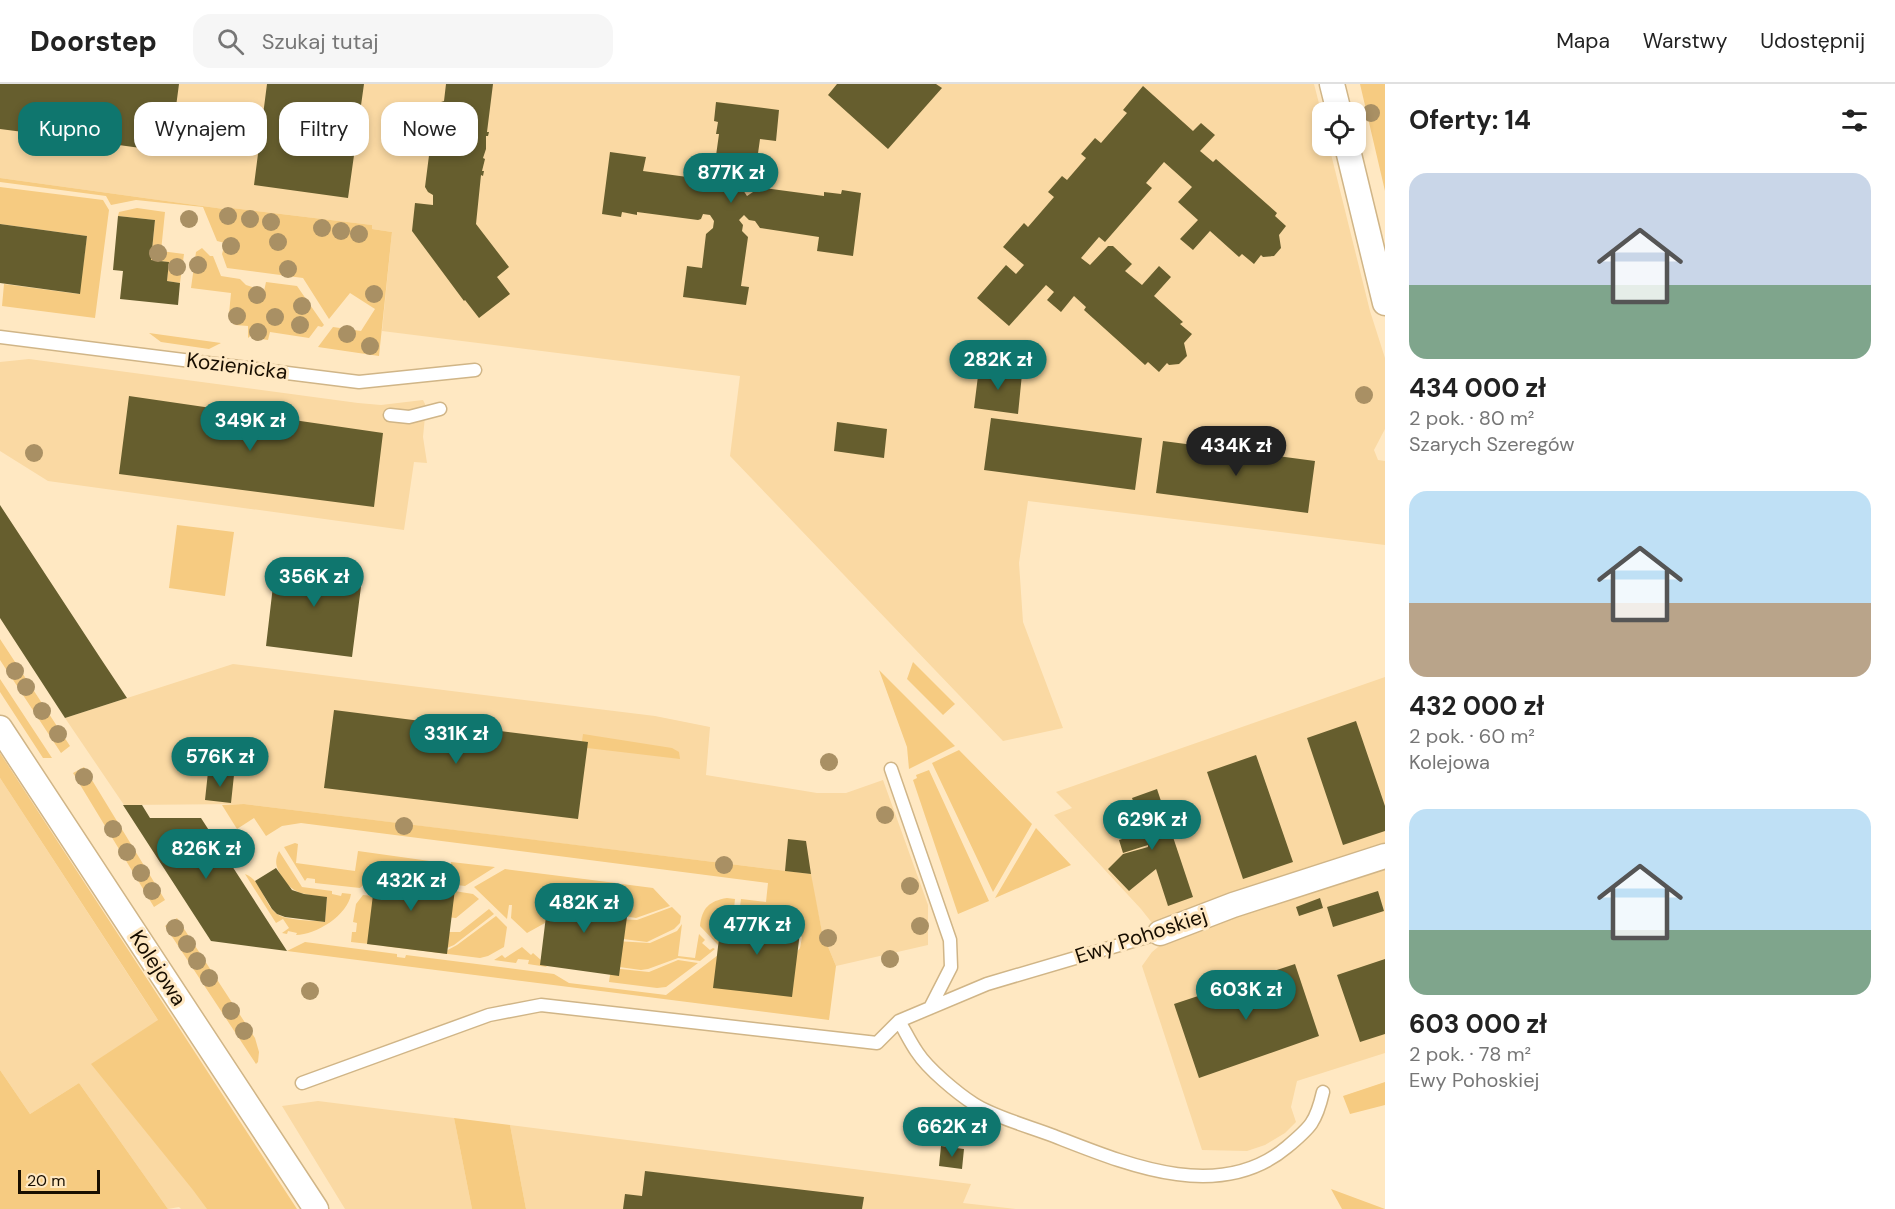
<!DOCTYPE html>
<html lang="pl">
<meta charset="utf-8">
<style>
:root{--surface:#fff;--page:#f6f6f6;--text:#222;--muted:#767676;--line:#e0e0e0;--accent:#0f766e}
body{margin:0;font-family:"DM Sans",sans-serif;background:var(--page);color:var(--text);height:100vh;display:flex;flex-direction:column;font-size:22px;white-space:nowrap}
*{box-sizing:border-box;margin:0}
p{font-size:20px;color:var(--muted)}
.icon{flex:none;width:33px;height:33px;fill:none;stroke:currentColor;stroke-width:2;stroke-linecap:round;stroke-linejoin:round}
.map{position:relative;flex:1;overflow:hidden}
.side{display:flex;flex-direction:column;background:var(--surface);width:510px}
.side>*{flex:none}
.top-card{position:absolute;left:18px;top:18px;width:570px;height:54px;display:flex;gap:12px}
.fabs{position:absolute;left:1312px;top:18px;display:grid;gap:12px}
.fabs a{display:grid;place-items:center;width:54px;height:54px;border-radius:12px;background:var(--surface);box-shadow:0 3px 9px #0003;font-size:30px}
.scale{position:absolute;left:18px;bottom:15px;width:82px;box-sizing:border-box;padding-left:6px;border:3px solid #180e00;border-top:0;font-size:16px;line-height:21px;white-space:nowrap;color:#180e00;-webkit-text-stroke:4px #ffe8c2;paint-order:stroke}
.price{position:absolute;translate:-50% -51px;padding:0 14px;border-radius:21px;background:var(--accent);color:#fff;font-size:20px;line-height:39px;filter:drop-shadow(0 2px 3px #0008)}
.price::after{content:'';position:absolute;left:50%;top:36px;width:18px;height:14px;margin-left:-9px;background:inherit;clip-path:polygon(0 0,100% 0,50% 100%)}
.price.on{background:#222;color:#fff}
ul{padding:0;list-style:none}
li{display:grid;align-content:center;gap:12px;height:318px;padding:0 24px}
li span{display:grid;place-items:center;height:186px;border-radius:18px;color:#555}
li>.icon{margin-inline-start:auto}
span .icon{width:108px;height:108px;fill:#fffc;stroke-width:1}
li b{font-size:26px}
h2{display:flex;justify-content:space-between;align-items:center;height:72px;padding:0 24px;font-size:26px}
.pill{padding:0 21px;border-radius:18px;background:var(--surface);box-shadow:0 3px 9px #0003;font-size:21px;line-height:54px}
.pill.on{background:var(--accent);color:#fff}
header{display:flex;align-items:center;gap:36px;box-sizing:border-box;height:84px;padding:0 30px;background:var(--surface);border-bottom:2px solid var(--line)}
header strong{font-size:28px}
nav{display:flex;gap:33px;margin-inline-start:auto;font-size:21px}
.search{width:420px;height:54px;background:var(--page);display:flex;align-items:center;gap:15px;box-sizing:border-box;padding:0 21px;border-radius:18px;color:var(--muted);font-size:22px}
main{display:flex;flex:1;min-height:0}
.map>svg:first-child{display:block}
</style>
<header>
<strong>Doorstep</strong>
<div class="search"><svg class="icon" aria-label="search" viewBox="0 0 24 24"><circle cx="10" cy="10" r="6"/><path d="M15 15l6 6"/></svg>Szukaj tutaj</div>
<nav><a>Mapa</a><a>Warstwy</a><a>Udostępnij</a></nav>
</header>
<main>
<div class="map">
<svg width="1385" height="1125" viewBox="0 0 1385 1125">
<rect width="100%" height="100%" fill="#ffe8c2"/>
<path fill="#fad9a3" d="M0,0H1314L1323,35V62H1329L1370,227L1385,274V345L1374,366L1378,376L1385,377V461L1028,417L1019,479L1023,538L1063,644L1003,657L730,372L740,292L382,247L392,148L372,145V141L232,124L231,126L0,94Z
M29,275L358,319L381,321L423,316L426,322L423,353L427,379L414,378L404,446L48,397L0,367V278Z
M233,580L655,632L710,643L706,691L817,709H846L883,696L928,821V861L836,882L822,848L810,790L244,720L124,721L65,634Z
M1385,593V969L1297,997L1291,1023L1296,1038L1285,1049L1265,1061L1247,1067L1202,1066L1142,882L1152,868L1163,859L1160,849L1141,825L1054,731L1072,724L1056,708Z
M0,694L144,915L284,1125H181L179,1123L168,1125L79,999L30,1030L0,986Z
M318,1017L454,1034L472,1125H345L282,1022Z
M510,1041L971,1100L963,1119L1016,1125H526Z"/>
<path fill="#f6cb81" d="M1360,0H1385V107Z
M0,94L231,126L232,124L372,141V145L392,148L379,272L318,263L333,243L361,247L375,225L350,209L329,235L303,194L227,184L222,170L225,159L217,157L203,123L136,116L111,121L106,112L0,98Z
M0,103L103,116L109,126L95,234L2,222L4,200L79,210L87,152L0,140Z
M137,124L165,128L161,167L184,170L180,199L167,197L169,178L151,176L155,136L118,132L119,128Z
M202,164L210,172H213L221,192L240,195L246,201L264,207L266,198L297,202L324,241L322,243L318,242L309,254L270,248L268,256L261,255V251L254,249L248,254V242L235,241L229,230L231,209L191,204L196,168Z
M149,249L221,259L209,265L161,258Z
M177,441L234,448L225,512L169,504Z
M0,555L70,662L61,669L0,576Z
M913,578L955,620L943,631L907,595Z
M879,586L955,662L909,685L907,663Z
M0,595L52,674H43L0,608Z
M583,650L672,664L679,668L680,675L587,664L582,657Z
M959,666L1032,740L993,808L932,679Z
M0,669L297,1125H207L193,1106L91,980L158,936L0,694Z
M84,683L165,816L154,823L73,689Z
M929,686L989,817L958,830L913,696L917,694L916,691Z
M244,720L811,790L822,848L836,882L829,936L287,867L305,858L397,870V873L405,874L406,871L554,890L569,899L666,911L718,871L793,901L796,869L800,864L802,853L769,835L746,832L738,837L741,815L766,818L768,799L301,739L282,742L266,752L254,734L237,745L222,721Z
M1036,744L1071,781L995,814Z
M295,759L298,760L296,779L355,787L358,767L444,779L442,797H425L424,790L400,788V789L370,795L360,804L315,799V795L307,794L305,797L284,763Z
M279,767L302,803L332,807V810L341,812L342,809L351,810C348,831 316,851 296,851L297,849L288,847L287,850L282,849L289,844L283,835L276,839L245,790C263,797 263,820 277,830C287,837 313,836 325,838L327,814C306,809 295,813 282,793C276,783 274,778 279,767Z
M451,778L495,783L465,802L448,800Z
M505,785L616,799L614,816L573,810L545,839L527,849L511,834L512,821H509L507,835L474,803Z
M622,800L653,804L670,822L636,834L618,831Z
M448,806L473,810L479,815L456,834L445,833Z
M363,811L373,812L378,861L351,858L352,848H356L357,839L353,838L356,820Z
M727,814L735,815L731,853L719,857L718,861L700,842C702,824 709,817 727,814Z
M672,823L681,832L680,839L674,845L647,858L615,854L617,835L637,836Z
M489,825L494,830L454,861L447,864L446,867L457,861L496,832L507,843L504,863L488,872L480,874L384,862L385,857L443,848H460Z
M177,834L255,954L259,968L258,978L256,980L165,842Z
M682,840L678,872L695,874L699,850L705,856L702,859L710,866L713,864L715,865L700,877L678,874L648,885L641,886L612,882L615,857L650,859L677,847Z
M522,863L531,871L533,869L542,877L540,881L542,878L547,883L528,880L529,876L518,875L516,879L494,876L502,871L505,874Z
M678,876L698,879L666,903L657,904L609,898L611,884L649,888Z
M0,986L30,1030L79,999L168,1125H0Z
M1385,998V1021L1350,1030L1343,1012Z
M454,1034L510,1041L526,1125H472Z
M1331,1105L1385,1125H1342Z"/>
<path fill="#665e2e" d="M0,0H179L170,68L82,56L77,58L78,55L0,45Z
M267,0H364L348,114L254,101Z
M446,0H493L487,48H489L488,52H486V65L483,74L485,75L482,87H484L483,92L481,91L476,140L509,183L497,193L510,210L479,234L465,216L464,217L412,147L415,119L433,121V111L428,108L425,103L435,24L438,19L444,17Z
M837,0H936L942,4L888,65L828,11Z
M1143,2L1193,47L1201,39L1215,51L1200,67L1213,78L1216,75L1277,129L1275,132L1286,142L1279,151L1281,164L1274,172L1263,173L1261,171L1254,180L1242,170L1239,173L1210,147L1193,166L1180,155L1198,136L1178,118L1192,103L1164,78L1146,99L1152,104L1105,158L1099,153L1081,174L1090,181L1108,162H1113L1132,180L1125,187L1142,201L1159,182L1171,193L1154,212L1183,238L1180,240L1192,250L1184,259L1187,272L1179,280L1169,281L1167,279L1159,288L1148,278L1145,281L1084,226L1086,223L1074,212L1061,228L1047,216L1054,208L1046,201L1009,242L977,214L1006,181L1016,190L1024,181L1003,163L1024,139L1028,143L1054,113L1048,108L1062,92L1067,96L1086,74L1081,70L1095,54L1101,59L1127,29L1123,26Z
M716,18L779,26L776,57L760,55L755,91L749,95L748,102L743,106L747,112L753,108H759L764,104L824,112V108L841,110L842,106L861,109L853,172L817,167L819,153L760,144L755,137L749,136L744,131L739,136L743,141L742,147L748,153L741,202L749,203L746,221L683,213L687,182L702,184L706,150L713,144L714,137L710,131L703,130L701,135L698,136L637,128V131L622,128L621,133L602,130L610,68L646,73L643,87L702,95L706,97L707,102L714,103L718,108L724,104L720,99L721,92L715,90L714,86L719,50H716L718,38L714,37Z
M118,132L155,136L151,176L169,178L167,197L180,199L178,221L120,215L123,187L113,186Z
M0,140L87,152L80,210L0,199Z
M979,284L1022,290L1018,330L974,324Z
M129,312L383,349L374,423L119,390Z
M991,334L1142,354L1135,406L984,386Z
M837,338L887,345L884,374L834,367Z
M1163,357L1315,377L1308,429L1156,409Z
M0,421L101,575L127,614L65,634L0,534Z
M276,476L363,487L352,573L266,562Z
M334,626L588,658L578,735L324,704Z
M1356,637L1385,722V747L1343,761L1307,654Z
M1256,671L1293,778L1243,795L1207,688Z
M208,688L234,691L231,719L205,716Z
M1157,705L1193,813L1168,822L1156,785L1129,807L1108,785L1123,770L1148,763V761L1123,769L1119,756L1143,748L1142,744L1130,748L1125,732L1137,728L1132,714Z
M123,721H142L150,734H201L287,867L211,857Z
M788,755L806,757L811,790L785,787Z
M276,784L292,806L304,810L327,813L325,838L285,833L277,830L272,825L255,797Z
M376,786L456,797L447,870L367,860Z
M1378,807L1384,827L1333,843L1327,823Z
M549,808L629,818L619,892L540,881Z
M1320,814L1323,824L1299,832L1296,823Z
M722,830L801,840L792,913L713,904Z
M1385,875V950L1360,958L1337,891Z
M1295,880L1319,952L1199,994L1174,920Z
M941,1062L964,1065L962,1085L939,1082Z
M645,1087L864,1113L862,1125H623L625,1110L642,1112Z"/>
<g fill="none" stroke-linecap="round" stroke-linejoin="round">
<defs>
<path id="service" d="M0,253L359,298L475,286
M390,331L409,333L440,325
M891,685L950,856L951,883L930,924
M899,937C905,947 910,958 917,968C928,985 957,1009 974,1020C994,1033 1031,1043 1054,1052C1126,1080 1219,1120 1287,1063C1311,1043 1316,1038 1323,1008
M302,999L489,931L541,921L877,959L899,937L987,900L1160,849"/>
<path id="minor" d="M1332,0L1339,28
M1347,62L1385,219
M0,644L316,1125
M1160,849L1233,821L1385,772"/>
</defs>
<use href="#service" stroke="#d0b587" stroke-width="15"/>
<use href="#minor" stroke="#d0b587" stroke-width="27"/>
<use href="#service" stroke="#fff" stroke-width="12"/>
<use href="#minor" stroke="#fff" stroke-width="24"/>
</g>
<g fill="#a99064">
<circle cx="1371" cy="29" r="9"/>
<circle cx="228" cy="132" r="9"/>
<circle cx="189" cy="135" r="9"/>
<circle cx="250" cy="135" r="9"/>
<circle cx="271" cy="138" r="9"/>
<circle cx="322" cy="144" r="9"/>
<circle cx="341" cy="147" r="9"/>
<circle cx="359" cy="150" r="9"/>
<circle cx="278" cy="158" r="9"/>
<circle cx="231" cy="162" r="9"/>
<circle cx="158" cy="169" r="9"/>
<circle cx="198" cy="181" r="9"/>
<circle cx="177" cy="183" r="9"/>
<circle cx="288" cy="185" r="9"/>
<circle cx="374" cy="210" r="9"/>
<circle cx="257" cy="211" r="9"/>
<circle cx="302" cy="222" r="9"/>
<circle cx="237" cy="232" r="9"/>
<circle cx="275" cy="233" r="9"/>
<circle cx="300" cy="241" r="9"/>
<circle cx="258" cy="248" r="9"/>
<circle cx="347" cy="250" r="9"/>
<circle cx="370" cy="262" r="9"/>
<circle cx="1364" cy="311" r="9"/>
<circle cx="34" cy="369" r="9"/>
<circle cx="15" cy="587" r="9"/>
<circle cx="26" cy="603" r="9"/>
<circle cx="42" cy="627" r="9"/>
<circle cx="58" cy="650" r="9"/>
<circle cx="829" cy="678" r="9"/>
<circle cx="84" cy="693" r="9"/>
<circle cx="885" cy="731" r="9"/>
<circle cx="404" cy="742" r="9"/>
<circle cx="113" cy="745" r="9"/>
<circle cx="127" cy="768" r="9"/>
<circle cx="724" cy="781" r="9"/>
<circle cx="141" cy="789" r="9"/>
<circle cx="910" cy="802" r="9"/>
<circle cx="152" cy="807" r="9"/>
<circle cx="920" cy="842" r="9"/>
<circle cx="175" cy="844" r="9"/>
<circle cx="828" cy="854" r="9"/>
<circle cx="187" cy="860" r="9"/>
<circle cx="890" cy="875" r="9"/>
<circle cx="197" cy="877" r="9"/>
<circle cx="209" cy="894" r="9"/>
<circle cx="310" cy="907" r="9"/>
<circle cx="231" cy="927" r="9"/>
<circle cx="244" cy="947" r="9"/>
</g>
<g text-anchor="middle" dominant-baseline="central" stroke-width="6" stroke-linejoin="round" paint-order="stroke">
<g font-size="21" fill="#180e00" stroke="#ffe8c2">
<text transform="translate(237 282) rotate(7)">Kozienicka</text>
<text transform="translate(1141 852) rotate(-18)">Ewy Pohoskiej</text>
<text transform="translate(158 884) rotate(57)">Kolejowa</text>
</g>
</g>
</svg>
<div class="fabs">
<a><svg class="icon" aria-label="locate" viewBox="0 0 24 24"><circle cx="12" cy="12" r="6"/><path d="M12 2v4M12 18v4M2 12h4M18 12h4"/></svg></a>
</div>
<div class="scale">20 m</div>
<b class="price" style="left:731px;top:120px">877K zł</b>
<b class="price" style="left:998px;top:307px">282K zł</b>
<b class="price" style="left:250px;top:368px">349K zł</b>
<b class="price on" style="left:1236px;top:393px">434K zł</b>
<b class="price" style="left:314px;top:524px">356K zł</b>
<b class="price" style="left:456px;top:681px">331K zł</b>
<b class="price" style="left:220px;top:704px">576K zł</b>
<b class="price" style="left:1152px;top:767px">629K zł</b>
<b class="price" style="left:206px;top:796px">826K zł</b>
<b class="price" style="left:411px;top:828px">432K zł</b>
<b class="price" style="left:584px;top:850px">482K zł</b>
<b class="price" style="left:757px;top:872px">477K zł</b>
<b class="price" style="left:1246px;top:937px">603K zł</b>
<b class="price" style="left:952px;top:1074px">662K zł</b>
<div class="top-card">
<a class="pill on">Kupno</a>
<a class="pill">Wynajem</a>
<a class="pill">Filtry</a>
<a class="pill">Nowe</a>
</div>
</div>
<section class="side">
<h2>Oferty: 14<svg class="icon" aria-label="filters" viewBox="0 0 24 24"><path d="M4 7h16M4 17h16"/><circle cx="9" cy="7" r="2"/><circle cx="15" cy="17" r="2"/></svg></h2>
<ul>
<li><span style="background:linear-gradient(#c9d6e8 60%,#7fa58c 0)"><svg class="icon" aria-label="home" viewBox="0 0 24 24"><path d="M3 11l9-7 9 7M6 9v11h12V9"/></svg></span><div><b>434 000 zł</b><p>2 pok. · 80 m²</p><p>Szarych Szeregów</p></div></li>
<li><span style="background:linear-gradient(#bfe0f5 60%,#b9a48a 0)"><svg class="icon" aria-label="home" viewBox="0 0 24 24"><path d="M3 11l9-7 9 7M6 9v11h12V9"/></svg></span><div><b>432 000 zł</b><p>2 pok. · 60 m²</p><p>Kolejowa</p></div></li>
<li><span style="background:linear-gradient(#bfe0f5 65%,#7fa58c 0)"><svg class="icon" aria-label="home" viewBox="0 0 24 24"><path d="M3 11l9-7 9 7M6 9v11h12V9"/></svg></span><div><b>603 000 zł</b><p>2 pok. · 78 m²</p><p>Ewy Pohoskiej</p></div></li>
</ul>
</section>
</main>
